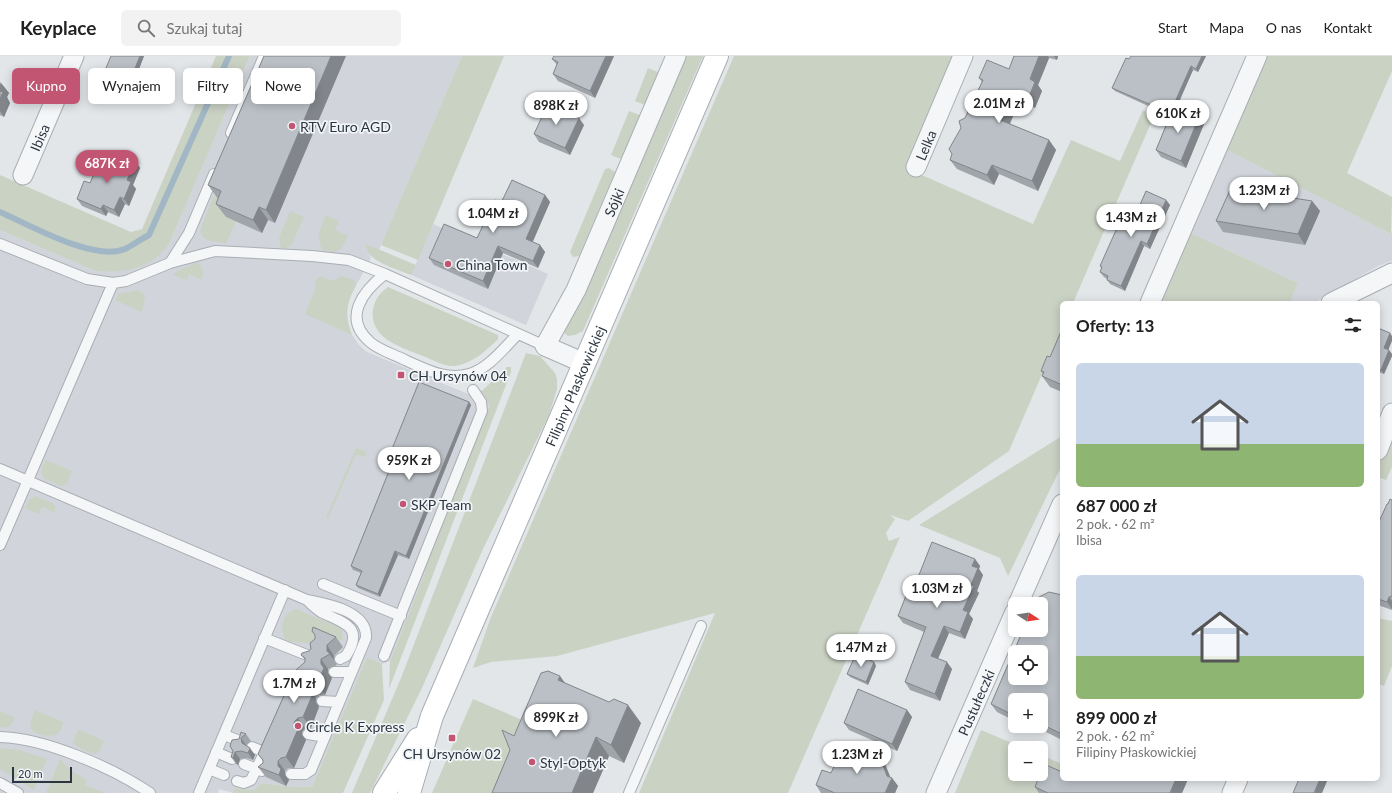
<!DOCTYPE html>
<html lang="pl">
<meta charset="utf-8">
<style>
:root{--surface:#fff;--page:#f2f2f2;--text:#222;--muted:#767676;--line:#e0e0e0;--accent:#c15572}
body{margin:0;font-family:Lato,sans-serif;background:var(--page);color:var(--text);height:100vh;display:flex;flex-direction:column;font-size:15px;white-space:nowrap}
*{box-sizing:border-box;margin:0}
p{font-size:13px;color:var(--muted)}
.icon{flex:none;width:22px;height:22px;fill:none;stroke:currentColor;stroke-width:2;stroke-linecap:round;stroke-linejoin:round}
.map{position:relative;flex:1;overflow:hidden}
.details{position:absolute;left:1060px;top:245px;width:320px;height:480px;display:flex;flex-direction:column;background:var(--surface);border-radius:6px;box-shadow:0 2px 10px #0003}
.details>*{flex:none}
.guide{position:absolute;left:12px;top:12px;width:380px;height:36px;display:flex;gap:8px}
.needle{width:26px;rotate:102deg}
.controls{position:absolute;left:1008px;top:541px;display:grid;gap:8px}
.controls a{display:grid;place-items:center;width:40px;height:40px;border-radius:6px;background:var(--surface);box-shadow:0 2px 10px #0003;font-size:20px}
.scale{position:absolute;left:12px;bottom:10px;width:60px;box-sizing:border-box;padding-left:4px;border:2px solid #2c3640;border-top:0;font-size:11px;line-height:14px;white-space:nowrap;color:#2c3640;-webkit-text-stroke:3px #f2f5f7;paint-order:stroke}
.price{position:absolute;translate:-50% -34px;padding:0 9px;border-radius:14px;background:#fff;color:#222;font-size:13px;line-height:26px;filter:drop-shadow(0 1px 2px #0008)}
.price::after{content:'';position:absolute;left:50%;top:24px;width:12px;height:9px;margin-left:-6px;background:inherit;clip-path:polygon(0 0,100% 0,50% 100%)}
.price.active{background:var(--accent);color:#fff}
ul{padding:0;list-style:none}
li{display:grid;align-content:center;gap:8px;height:212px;padding:0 16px}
li span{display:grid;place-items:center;height:124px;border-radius:6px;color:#555}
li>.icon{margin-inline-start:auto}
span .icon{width:72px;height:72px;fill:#fffc;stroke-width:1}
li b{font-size:17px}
h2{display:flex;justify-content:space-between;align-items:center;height:48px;padding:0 16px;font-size:17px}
.pill{padding:0 14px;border-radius:6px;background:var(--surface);box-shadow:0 2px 10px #0003;font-size:14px;line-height:36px}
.pill.active{background:var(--accent);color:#fff}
header{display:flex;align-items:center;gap:24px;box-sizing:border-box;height:56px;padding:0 20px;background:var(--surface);border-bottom:1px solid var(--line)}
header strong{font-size:19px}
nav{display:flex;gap:22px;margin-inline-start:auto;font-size:14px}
.search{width:280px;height:36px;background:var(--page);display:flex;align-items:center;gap:10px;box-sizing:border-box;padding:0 14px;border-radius:6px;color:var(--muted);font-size:15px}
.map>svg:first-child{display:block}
</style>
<header>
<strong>Keyplace</strong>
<div class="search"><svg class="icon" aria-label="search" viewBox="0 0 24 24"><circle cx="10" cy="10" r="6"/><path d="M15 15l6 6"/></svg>Szukaj tutaj</div>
<nav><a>Start</a><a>Mapa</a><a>O nas</a><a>Kontakt</a></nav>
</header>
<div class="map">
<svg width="1392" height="737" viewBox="0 0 1392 737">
<rect width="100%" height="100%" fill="#e2e6e9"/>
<path fill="#d1d5db" d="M250,0H462L379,194L366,188V193L371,202L350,241L347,248V265L352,279L359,289L367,296L490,347L425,508V517L390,605L382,608L367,601L312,731L284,730L262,727L253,734L235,732L233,737L219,733L218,737H0V174L93,214L169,188Z
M1227,94L1391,178L1392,175V205L1378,210L1314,247H1290L1298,227L1191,177Z
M433,168L548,218L526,269L411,219Z"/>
<path fill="#cad2c4" d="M216,0H250L169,188C152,213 122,219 93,214L0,174V119L131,176L142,173Z
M462,0H504L418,204L381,189Z
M685,0H703L583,275L575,279L568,280L563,276L562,272Z
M734,0H954L906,112L1033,168L1071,84L1120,105L1143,54L1154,60L1073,247H1062V272L1009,395L908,465L890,459L895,463L886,477L889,485L900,481L788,737H639L715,557L557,600L491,606L473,612L491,561Z
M1267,0H1392V15L1347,117L1392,141L1391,178L1227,94Z
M648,12L658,16L645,49L635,45Z
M629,55L640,59L621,103L611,99Z
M609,112L615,116L579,200L573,201L570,196L605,113Z
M213,140L231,149L226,161L236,166L226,187C215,185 204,187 200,175Z
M290,155L304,161L291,189L287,192H281L279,182Z
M326,159L339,165L335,174L348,180L341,193L334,196L322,194C316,178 320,174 326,159Z
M1191,177L1298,227L1290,247H1161Z
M366,188L416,209L411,219C399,214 363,204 366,188Z
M195,207H199L203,214L202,224L189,218L187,224L173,219L177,215Z
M320,220L332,225L341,220L354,224L356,229C347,246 344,260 352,279L305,258L315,233L316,224Z
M388,231L498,279V283C486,295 473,307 455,310C445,311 433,304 423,300C401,291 369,283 373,253C375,243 380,237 388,231Z
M138,234L145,239L144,248L141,256L115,244L118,238Z
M526,297L540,300L555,317L557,323V333L549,359L483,493L422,632L370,737H352L401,622Z
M507,311H511V316L389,633L390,605L425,517V508L490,348L467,339L483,334Z
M1062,380V409L1008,520L1000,502L919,469Z
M1392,382V411L1386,424L1378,421V406L1387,383Z
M356,392L367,396L365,401L356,398L328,463L326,462Z
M46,404L72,415L67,428L61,430L43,422L41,414Z
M35,440L53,447L55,450V457L42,451L39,458L25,452L29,444Z
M296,553L341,572L343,582L337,588L287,586C278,574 282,557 296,553Z
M1378,562L1392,565V610L1384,630L1378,628Z
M367,601L382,608L384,644L343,737H233L235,732L253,734L262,727L284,730L312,731Z
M473,643L527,666L495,737H432Z
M35,654L63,666C62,670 61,675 57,678C52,682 34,679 31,673C29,667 33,660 35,654Z
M0,655L15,662C12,669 9,673 0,671Z
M78,673L104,685L100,694L96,698C88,697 78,692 73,687Z
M981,674L1024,692H1015V718H1041V699L1062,708V723H1084L1078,737H955Z
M0,692L20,694L47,703L34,734L0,713Z
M60,703L70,714L87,724L85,729L106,737H46Z"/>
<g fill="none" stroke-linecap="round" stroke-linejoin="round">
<path stroke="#a1b7c5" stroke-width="6" d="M0,156C30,169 94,206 125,193C133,189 141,183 149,179L229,0"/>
<defs>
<path id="service" d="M231,77L264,0
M0,188L87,223L113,227L126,225L170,207L215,195L312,200L349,204L385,218L545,290
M170,207L189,177L214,118
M385,218C363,235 342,262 370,286C379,294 393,298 405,304C425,313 447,325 469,318C488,313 504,292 518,278
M0,413L307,544C327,548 368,555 366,582L311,714L305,718H291
M0,489L113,227
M323,528L401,560
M307,544C311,548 316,553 321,556C343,567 365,570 346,600L340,603
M264,582L312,601
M384,600L482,355L481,346L473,334
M334,616H352
M322,645L339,646
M308,678L325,681
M224,679L240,685
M0,681C45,682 113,712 150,737
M252,691L264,696
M216,696L232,703
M244,708L262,715
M209,713L224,719
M237,725L244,727L251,724L267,691
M0,727L18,737
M199,737L285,534
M629,737L701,570"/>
<g id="minor">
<path id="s1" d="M916,111L963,0"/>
<path id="s2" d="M23,119L74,0"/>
<path d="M1150,247L1257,0"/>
<path d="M1331,247L1392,217"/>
<path id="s3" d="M584,307L545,290L576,234L676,0"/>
<path d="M1378,394L1392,357"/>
<path d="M1018,548L1062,448"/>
<path id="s4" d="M936,737L1015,556"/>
<path d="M1232,737L1238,723"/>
</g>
<g id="secondary">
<path d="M384,737L418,683"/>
<path id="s5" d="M409,737L432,660L717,0"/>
</g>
</defs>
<use href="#service" stroke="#a8aeb3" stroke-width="12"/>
<use href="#minor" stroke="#a8aeb3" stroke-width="21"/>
<use href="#secondary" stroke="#a8aeb3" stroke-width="24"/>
<use href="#service" stroke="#f5f6f8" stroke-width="10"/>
<use href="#minor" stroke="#f5f6f8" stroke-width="19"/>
<use href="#secondary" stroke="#fff" stroke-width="22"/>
</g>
<path fill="#a0a5aa" d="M144,0L134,26L108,16L106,12Z
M264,0L275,167L268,164L262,177L226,161L216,148L218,143L208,129Z
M554,0H614L595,42L558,25L553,18L557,9L552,3Z
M1014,0H1058L1057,4L1049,2L1043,17L1038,29L1042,35L1035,52L1019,46L1010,68L1049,84L1056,94L1038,135L999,118L994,129L957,113L950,104L952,98L965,62L982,26L979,22L1009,13Z
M1206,0L1198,16L1193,14L1177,51L1199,61L1204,68L1186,112L1161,101L1156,94L1170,60L1115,35L1112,32L1129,3Z
M0,26L1,27L9,37L7,41L10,47L4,61L0,59Z
M584,69L570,99L539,86L534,78Z
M135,105L140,112L133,129L136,133L129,150L125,148L119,161L108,156L106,160L82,150L77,143L90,127L122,109Z
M545,139L550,146L532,186L540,189L545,196L538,212L503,197L488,233L434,209L429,202L477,182L501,147Z
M1166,144L1170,149L1150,193L1144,190L1125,235L1110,228L1107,223L1104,221L1100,216L1102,213L1100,210L1136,158Z
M1312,145L1320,155L1305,189L1223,176L1216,165Z
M1378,272L1388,294L1392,298V300L1384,318L1378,316Z
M1062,273V336L1050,331L1042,320L1043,318L1041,315L1050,301Z
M469,346L471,349L409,503L398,499L380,541L358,532L356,529L361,517L353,514L351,510L394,402H392L390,398Z
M1392,444V554L1378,549V468L1388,448Z
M975,503L980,510L979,513L983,519L977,535L979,537L969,558L973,563L965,583L949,577L938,603L952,613L940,645L910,634L905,626L924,576L903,567L898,560L913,534Z
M1062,539V684L1034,670H1041V644H1015V665L997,656L991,648Z
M336,581L343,591L334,600V604L337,609L328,613V617L332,622L325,639H319L316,642V646L319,651L311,672H305L302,676V679L306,684L294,712H288L285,715V719L289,724L286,730L266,721L258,711L263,707V705L258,698L305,606V604L301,599Z
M874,606L876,610L868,629L850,621L847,618Z
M565,627L641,667L624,707L609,700L593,737H492L510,694L514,680Z
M907,654L912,661L897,695L849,674L844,667Z
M246,678L251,685L246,689V690L255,699L253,704L246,702L240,703L238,709L236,708L231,701L233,695L230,690Z
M876,691L882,700L890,721L892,722L898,730L895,737H821L816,729L831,717Z
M1080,723H1188L1182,737H1039L1035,731L1080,724Z"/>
<path fill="#82868b" d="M140,0H144L134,26L131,22Z
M331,0H346L275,167L266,154Z
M606,0H614L595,42L590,35Z
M1039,0H1048L1049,2L1038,29L1042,35L1035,52L1028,43L1030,23Z
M1054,0H1058L1057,4Z
M1202,0H1206L1198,16L1196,13Z
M1191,10L1193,14L1172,61L1170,57Z
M1,27L9,37L7,41L10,47L4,61L0,55V30Z
M1012,36L1019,46L1007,74L1000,64Z
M1199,61L1204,68L1186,112L1181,105Z
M579,62L584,69L570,99L565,92Z
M1049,84L1056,94L1038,135L1032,125Z
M135,105L140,112L133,129L136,133L129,150L124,143L127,124Z
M992,109L999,118L994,129L987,119Z
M545,139L550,146L531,190L526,183Z
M120,141L125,148L119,161L114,154Z
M1166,144L1170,149L1150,193L1147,188Z
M1312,145L1320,155L1305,189L1298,178Z
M103,149L108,156L106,160L101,153Z
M259,151L268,164L262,177L253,164Z
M1141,185L1144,190L1125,235L1121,230Z
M540,189L545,196L538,212L533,205Z
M498,190L503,197L488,233L483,225Z
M1390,277L1392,280V285L1387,297L1384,292Z
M1389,294L1392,298V300L1384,318L1381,314Z
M469,346L471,349L409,503L406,500Z
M395,495L398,499L380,541L378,538Z
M975,503L980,510L979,513L983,519L977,535L979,537L969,558L973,563L965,583L960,576L963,554L971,529L972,510Z
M1389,541L1392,545V553L1387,546Z
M944,570L949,577L936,607L931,600Z
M327,589L334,600V604L327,595Z
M321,603L328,613V617L332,622L325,639L317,628L321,608Z
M874,606L876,610L868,629L866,626Z
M947,606L952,613L940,645L935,638Z
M560,620L573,638L558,624Z
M309,631L316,642V646L319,651L311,672L303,661L309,637Z
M628,649L641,667L624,707L611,689Z
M907,654L912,661L897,695L892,688Z
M298,662L305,672L302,676V679L306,684L294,712L286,701L295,670L294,666Z
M596,681L609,700L593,737H572Z
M241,682L246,689L247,695L242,687Z
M876,691L882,700L891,723L892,722L898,730L895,737H885L887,720Z
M250,692L255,699L253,704L248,697Z
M235,696L240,703L238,709L233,702Z
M278,705L285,715V719L289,724L286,730L279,719Z
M1176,723H1188L1182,737H1170Z
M1320,723H1328L1322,737H1314Z"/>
<path fill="#bac0c6" stroke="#82868b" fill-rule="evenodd" d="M111,0H140L131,22L106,12Z
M264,0H331L266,154L259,151L253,164L216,148L221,135L208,129Z
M554,0H606L590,35L553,18L558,6L552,3Z
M1014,0H1039L1030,23L1035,26L1028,43L1012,36L1000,64L1049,84L1032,125L992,109L987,119L950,104L952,98L949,93L961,72L959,65L965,62L983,24L979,22L987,4L1009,13Z
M1131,0H1202L1196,13L1191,10L1170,57L1112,32L1126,2L1129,3Z
M0,35L3,36L0,43Z
M548,48L579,62L565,92L534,78Z
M1174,50L1199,61L1181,105L1156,94Z
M102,100L122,109L135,105L127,124L131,126L124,143L120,141L114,154L103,149L101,153L77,143L84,125L90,127Z
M512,124L545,139L526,183L540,189L533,205L498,190L483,225L429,202L444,168L477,182L495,144L501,147Z
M1231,132L1312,145L1298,178L1216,165Z
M1146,135L1166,144L1147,188L1141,185L1121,230L1107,224L1108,220L1100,216L1102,211L1100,210L1125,154L1136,158Z
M1378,272L1390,277L1384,292L1389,294L1381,314L1378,313Z
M1062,273V329L1042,320L1044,316L1041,315L1047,300L1050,301Z
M419,326L469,346L406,500L395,495L378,538L356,529L362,515L351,510L395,400L390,398Z
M1390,443L1392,444V540L1389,541L1387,546L1378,543V468L1387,448H1388Z
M932,486L975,503L972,510L978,512L971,529L974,530L963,554L968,556L960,576L944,570L931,600L947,606L935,638L905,626L926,571L898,560L909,532L913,534Z
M1049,536L1062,539V678L1041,668V644H1015V660L991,648L1023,574H1041V548H1034L1037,542ZM1015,596H1041V622H1015Z
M313,571L336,581L327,589V595L330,598L321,603V608L324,612L317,628L312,629L309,631V637L312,640L303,661L298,662L294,666L295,670L298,673L286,701L281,702L278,705V710L281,713L279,719L258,711L263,707V704L258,698L295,615L305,606V602L301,599L302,597L309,595L311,593L310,587L315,583V579L312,575Z
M856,598L874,606L866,626L847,618Z
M548,615L560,620L558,624L609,646L614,643L628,649L611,689L596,681L572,737H492L510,694L502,674L514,680L541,617Z
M858,633L907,654L892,688L844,667Z
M241,676L246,678L241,682L242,687L250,692L248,697L241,695L235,696L233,702L231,701L233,695L230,690L232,684L239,683Z
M876,691L887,720L892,722L885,737H835L816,729L822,714L831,717L835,708Z
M1044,708L1062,716V723H1078L1080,724V723H1176L1170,737H1048L1035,731L1040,718H1041V716Z
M1299,723H1320L1314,737H1293Z"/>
<g fill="#c15572" stroke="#f2f5f7" stroke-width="1.5">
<circle cx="292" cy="70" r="4"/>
<circle cx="448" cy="208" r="4"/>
<rect x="397" y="315" width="8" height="8" rx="2"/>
<circle cx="403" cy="448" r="4"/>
<circle cx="298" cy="670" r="4"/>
<rect x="448" y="678" width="8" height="8" rx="2"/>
<circle cx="532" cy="706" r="4"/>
</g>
<g text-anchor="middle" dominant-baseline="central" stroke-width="3.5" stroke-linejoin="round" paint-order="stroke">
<g font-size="14" fill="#2c3640" stroke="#f2f5f7" text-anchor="start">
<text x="300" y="70">RTV Euro AGD</text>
<text x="456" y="208">China Town</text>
<text x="409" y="319">CH Ursynów 04</text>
<text x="411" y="448">SKP Team</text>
<text x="306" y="670">Circle K Express</text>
<text x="452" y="697" text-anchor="middle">CH Ursynów 02</text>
<text x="540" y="706">Styl-Optyk</text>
</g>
<g font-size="14" fill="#2c3640" stroke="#f2f5f7">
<text stroke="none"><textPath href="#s2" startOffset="41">Ibisa</textPath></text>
<text stroke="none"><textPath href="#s1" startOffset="24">Lelka</textPath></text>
<text stroke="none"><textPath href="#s3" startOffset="202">Sójki</textPath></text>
<text stroke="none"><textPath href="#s5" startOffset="440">Filipiny Płaskowickiej</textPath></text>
<text stroke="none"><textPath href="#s4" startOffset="99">Pustułeczki</textPath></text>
</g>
</g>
</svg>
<div class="controls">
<a><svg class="needle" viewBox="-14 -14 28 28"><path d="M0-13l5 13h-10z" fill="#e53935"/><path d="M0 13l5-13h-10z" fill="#767676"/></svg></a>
<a><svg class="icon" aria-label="locate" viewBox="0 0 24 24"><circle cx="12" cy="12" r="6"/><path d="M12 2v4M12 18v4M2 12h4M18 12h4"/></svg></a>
<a>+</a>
<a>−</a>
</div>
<div class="scale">20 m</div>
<b class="price" style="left:999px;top:68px">2.01M zł</b>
<b class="price" style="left:556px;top:70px">898K zł</b>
<b class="price" style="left:1178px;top:78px">610K zł</b>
<b class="price active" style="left:107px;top:128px">687K zł</b>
<b class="price" style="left:1264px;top:155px">1.23M zł</b>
<b class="price" style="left:493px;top:178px">1.04M zł</b>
<b class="price" style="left:1131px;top:182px">1.43M zł</b>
<b class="price" style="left:409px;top:425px">959K zł</b>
<b class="price" style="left:937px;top:553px">1.03M zł</b>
<b class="price" style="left:861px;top:612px">1.47M zł</b>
<b class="price" style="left:294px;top:648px">1.7M zł</b>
<b class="price" style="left:556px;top:682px">899K zł</b>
<b class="price" style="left:857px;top:719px">1.23M zł</b>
<div class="guide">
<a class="pill active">Kupno</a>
<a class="pill">Wynajem</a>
<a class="pill">Filtry</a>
<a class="pill">Nowe</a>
</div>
<section class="details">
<h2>Oferty: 13<svg class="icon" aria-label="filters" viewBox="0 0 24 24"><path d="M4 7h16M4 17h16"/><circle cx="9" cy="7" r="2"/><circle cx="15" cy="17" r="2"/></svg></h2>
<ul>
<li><span style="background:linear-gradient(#c9d6e8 65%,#8fb573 0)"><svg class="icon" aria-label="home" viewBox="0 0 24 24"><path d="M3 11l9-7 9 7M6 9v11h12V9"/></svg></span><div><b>687 000 zł</b><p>2 pok. · 62 m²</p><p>Ibisa</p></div></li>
<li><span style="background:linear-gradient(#c9d6e8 65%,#8fb573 0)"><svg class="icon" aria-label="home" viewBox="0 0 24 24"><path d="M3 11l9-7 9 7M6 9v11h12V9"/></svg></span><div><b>899 000 zł</b><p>2 pok. · 62 m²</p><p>Filipiny Płaskowickiej</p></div></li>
</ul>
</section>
</div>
